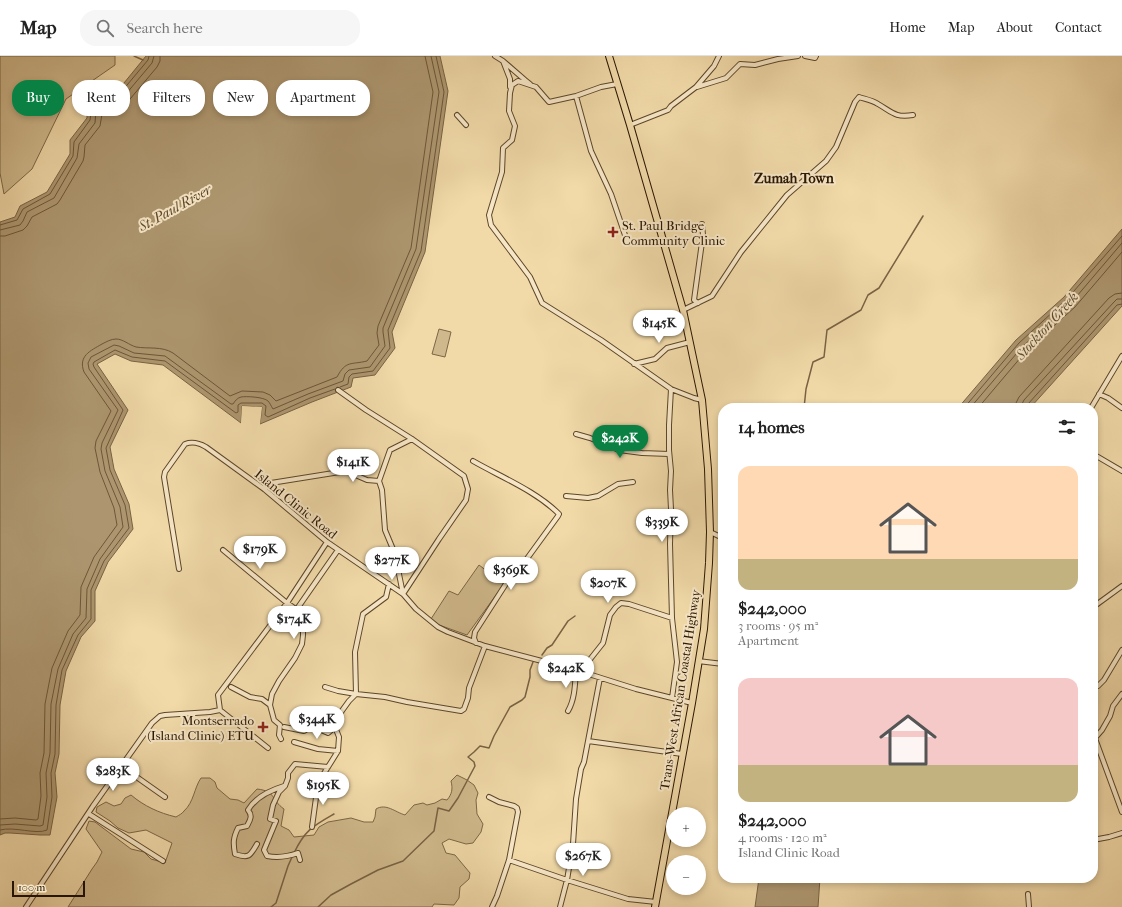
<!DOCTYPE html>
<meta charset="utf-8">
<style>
:root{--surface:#fff;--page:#f6f6f6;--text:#222;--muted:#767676;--line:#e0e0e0;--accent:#0b8043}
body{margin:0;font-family:"IM FELL French Canon",serif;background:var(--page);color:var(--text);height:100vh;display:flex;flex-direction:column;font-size:15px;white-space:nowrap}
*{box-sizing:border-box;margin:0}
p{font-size:13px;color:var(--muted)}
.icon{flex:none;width:22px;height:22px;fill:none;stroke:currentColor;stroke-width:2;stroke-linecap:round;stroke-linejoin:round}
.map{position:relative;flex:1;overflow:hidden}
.side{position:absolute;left:718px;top:347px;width:380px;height:480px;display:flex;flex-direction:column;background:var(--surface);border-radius:16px;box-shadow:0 2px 6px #0003}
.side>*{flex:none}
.guide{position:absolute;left:12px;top:24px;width:380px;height:36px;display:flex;gap:8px}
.buttons{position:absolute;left:666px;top:751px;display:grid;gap:8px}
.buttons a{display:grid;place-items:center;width:40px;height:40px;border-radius:50%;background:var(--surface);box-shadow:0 2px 6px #0003;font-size:20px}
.scale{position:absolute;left:12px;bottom:10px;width:73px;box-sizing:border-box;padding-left:4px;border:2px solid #2a1500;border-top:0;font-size:11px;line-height:14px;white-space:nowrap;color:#2a1500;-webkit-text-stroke:3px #f6e6c6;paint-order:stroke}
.price{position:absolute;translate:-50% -34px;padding:0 9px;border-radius:14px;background:#fff;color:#222;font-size:13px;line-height:26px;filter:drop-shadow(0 1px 2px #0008)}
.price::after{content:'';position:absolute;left:50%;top:24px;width:12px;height:9px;margin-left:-6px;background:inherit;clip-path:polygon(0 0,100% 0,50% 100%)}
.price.active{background:var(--accent);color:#fff}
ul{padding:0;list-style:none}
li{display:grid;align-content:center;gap:8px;height:212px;padding:0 20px}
li span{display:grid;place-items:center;height:124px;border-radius:12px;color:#555}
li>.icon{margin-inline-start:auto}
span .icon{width:72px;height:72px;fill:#fffc;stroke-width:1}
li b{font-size:17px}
h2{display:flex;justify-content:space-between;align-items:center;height:48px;padding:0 20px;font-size:17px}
.tag{padding:0 14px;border-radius:16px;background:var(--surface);box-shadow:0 2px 6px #0003;font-size:14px;line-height:36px}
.tag.active{background:var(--accent);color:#fff}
header{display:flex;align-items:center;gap:24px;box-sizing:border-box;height:56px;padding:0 20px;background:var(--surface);border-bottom:1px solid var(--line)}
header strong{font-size:19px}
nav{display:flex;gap:22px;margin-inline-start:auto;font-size:14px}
.search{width:280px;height:36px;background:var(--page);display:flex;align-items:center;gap:10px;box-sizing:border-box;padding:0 14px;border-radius:16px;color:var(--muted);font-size:15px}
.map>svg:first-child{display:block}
</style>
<header>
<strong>Map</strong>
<div class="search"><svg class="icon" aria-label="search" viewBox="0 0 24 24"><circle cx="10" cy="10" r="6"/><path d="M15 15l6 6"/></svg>Search here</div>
<nav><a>Home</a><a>Map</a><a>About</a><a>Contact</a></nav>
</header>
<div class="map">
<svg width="1122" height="851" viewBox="0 0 1122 851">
<rect width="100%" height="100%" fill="#f1d9a8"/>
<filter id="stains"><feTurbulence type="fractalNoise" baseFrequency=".005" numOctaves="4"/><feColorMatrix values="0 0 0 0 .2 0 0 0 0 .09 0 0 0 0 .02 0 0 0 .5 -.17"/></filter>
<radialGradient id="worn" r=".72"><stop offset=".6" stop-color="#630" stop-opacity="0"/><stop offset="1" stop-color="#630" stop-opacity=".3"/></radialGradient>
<path fill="#cfb88b" stroke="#7c6646" d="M0,0H115V9L66,43L32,113L4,138L0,117Z
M439,273L451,276L445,301L432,298Z
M479,509L504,528L467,579L439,569L431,563L449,535L458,539Z
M457,719L467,724L474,729L478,737L476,744L477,758L483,768L481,776L473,787L466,788L449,783L442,787L446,797L455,799L470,817L469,823L460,831L459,842L454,849L434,848L432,851H68L92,813L97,806L102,796L86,773L89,765L95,766L131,793L144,796L151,803L165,807L172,787L146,774L129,777L118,772L110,765L96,756L97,751L106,746L114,750L121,748L125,742L131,739C144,750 159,757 176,761C179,759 182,758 184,755C194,746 194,732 201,722H210L215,726L217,732L230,743L238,744L244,747L257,733C276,735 271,744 284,753L281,770L289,774L294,781L314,779L319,771L328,766L351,762L364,766H373L375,761L376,753C386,747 395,756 405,759L414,749L423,747L427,749L435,747L442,743L447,744C452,738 453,733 451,725Z"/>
<path fill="#ad966f" stroke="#796243" d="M146,0H440L448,35L425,196L392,276L395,292L375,319L353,322L351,331L312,346L260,368L262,351L242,350L241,367L163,309L131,305L115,298L97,308L128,354L110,391L114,413L129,448L133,473L108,506L95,535V565L81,581L66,615L60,649L59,698L55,717L57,741L50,779H40L10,777H5L0,779V166L15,161L20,150L47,136L70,98V84L87,62V47L115,38Z
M1122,173V250L1030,352H958L1016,284L1064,241Z
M759,822H820L818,851H755Z"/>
<path fill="#f1d9a8" d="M242,350L262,351L260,368H258L260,353L244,352L243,367H241Z"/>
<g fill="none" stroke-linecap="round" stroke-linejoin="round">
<path stroke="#6c5638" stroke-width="1" d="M0,169L17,164L23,153L50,138L73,100L74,86L90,64L92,50L117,41L148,4L149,0
M0,174L20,169L23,165L27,156L54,142L77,102L79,88L95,67L96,54L120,45L152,7L154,0
M0,180H5L23,174L27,170L32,161L57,148L60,144L83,105L84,101L85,89L100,70L102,58L120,52L125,49L157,11L160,5V0
M340,331L348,328L349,321L352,318L373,315L390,292L388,274L421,195L444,36L436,0
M964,352L1019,287L1067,243L1122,180
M970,352L1023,290L1071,247L1122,187
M978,352L1027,294L1075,251L1122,196
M1016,352V347L1019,341L1109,242L1115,238L1122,237
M1022,352V348L1024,344L1114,246L1117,243H1122
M1027,352L1028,348L1117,249L1122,248
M0,763L15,762L36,764L38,763L41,740L40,717L44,697L45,648L52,612L68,575L80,559L81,531L94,501L117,469L114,452L100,416L95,392L96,385L111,355L84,316C78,300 90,295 102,288C106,286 111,283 116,283C123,283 129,289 136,291C148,293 162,290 173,297L230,340L242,335L263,336L270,339L276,345L337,321C346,304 351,309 367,305L379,289L377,277L378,270L411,192L433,36L425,0
M0,769L15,768L40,770L43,769L47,741L46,717L50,697L51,648L58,613L73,578L86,562L87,533L100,503L123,471L120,451L105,415L101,393L102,387L118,354L89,313L88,307L91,301L114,289L119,290L134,297L165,300L231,348H233C235,345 237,342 241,341C246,340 264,341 268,345C270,347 271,350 273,353L308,338L343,325L345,318L349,314L370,311L385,290L383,276V272L416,193L439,36L431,0
M0,774C14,770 36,779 47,774L52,741L51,717L55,698L56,649L62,614L78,579L91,563V534L104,505L129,472L125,449L110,414L106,392L123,354L94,311L93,308L94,306L115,294L132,301L165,305L236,357L238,356V349L241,347H262L266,350L265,359L268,361L310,342L335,333"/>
<path stroke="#796243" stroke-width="1.5" d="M134,0L143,4
M804,352L806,333L813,306L824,301L827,274L861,254L868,239L879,232L923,160
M542,599L547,592L552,589L568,565L575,560
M294,797C305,774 313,770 334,758
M271,851L276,847L288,810L292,801
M318,851L331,839L351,828L378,814L403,805L434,775L438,752L449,755L458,742L475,710L474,706L468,701L474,696L480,690L489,692L494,680L510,651L522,644L525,641L530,621V614L533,606"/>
<defs>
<path id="minor" d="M495,0L503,5L525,24L530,28
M805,0L815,2L816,0
M503,5L510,23V31
M617,28L601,31L576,40L549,46L536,31L518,25L512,29L510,37L509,55L515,70L512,84L503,92L502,116L489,159L491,169L530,221L542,247L601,284L671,333L694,342L702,344
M697,31L726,22L740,8L755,9L778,3L798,0
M576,40L591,95L611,138L627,185
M457,59L466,69
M630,69L668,54L671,50L696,31L714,10L719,0
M698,247L694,244L703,179L702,168
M683,254L712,240L741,196L787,139L826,105L836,91L855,46L859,41C865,43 872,44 878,48C892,56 895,62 913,59
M634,308L655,303L667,292L690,286
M671,333L669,369V394L671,415L670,434L671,453L670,488L672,562L677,606L672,642
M338,334L366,354L412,383L464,420L468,433L466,444L439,483L403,538L395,498L385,474L382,434L379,425
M1099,338L1108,342L1122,352
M1091,352L1122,300
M576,378L590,382L619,394L642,397L669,398
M1093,398L1122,415
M473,405C501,421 536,435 559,458L558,460L526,504L509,523L475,576L474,582L476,587
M264,433L271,427L346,415L367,424L379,425L390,394L412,383
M566,440L588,442L598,440L618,428L633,426
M710,476L723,482
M223,494L287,547L308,562
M179,513L164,421L165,416L185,388C193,385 199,387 206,391L264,433L327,486L403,538L416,553L438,571L448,576L485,590L576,614L636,633L692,647
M1096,549L1122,530
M698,605L723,608
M580,616L603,587L610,559L616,551L621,547L629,548L672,562
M1093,630H1098L1104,624L1122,594
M231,631L250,641L262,643L270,649
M325,631L338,635L356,638L355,596L363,558L386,541L389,528
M568,655C575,643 575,628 576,614
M284,671L304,675L312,670L328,677L335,671
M1093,677L1122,756
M1095,682L1102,674L1110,660L1113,650L1122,638
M281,683L279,679L280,669L274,664L270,649L272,638L279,625L295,602L302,588L303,579V573L292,560L338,494
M588,685L600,622
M294,686L318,693L338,695
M268,692L220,654L218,639L287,547L327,486
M121,711L138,722L165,741
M489,741L499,746L514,750L517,752L518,756L509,804L497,840L492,851
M89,758L163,805
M312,771L318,727L338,695L339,681L335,671L336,663L349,645L356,638L385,641L407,646L461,655L464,653L468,642L469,632L485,590
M1093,784L1109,781L1122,777
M257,788C250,800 249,803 235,798C233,787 233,782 238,772L247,770C250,764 253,760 248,754C255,742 271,734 284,730
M300,804L298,797C287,801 278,802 267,800L264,794L276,765L270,763L273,749L279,736L285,730L288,722V717L295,708L328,711
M509,804L567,824L628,843L656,846
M1028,838L1029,851
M26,851L93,750L152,667L160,660L165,659L210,656L220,654
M560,851L567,824L573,788L576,743L581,713L584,706L588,685L682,698"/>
<path id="trunk" d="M609,0L630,69L683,254L702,344L708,413L710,476L709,507L704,573L692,647L655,851"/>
</defs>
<use href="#minor" stroke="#5c462a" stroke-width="6"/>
<use href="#trunk" stroke="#2a1500" stroke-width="8"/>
<use href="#minor" stroke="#f6e6c6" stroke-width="4"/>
<use href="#trunk" stroke="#f1d9a8" stroke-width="6"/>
</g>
<g fill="#8f2418" stroke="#f6e6c6" stroke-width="1.5">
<path d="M611 170h4v4h4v4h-4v4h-4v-4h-4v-4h4z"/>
<path d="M261 665h4v4h4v4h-4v4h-4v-4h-4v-4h4z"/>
</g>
<g text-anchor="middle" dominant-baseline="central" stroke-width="4" stroke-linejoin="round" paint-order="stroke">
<g font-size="13" fill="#2a1500" stroke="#f6e6c6" text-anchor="start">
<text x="622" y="169">St. Paul Bridge<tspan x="622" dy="15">Community Clinic</tspan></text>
<text x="254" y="664" text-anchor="end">Montserrado<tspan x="254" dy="15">(Island Clinic) ETU</tspan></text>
</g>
<g font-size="13" fill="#2a1500" stroke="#f6e6c6">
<text transform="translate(296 448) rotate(39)">Island Clinic Road</text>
<text transform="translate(680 634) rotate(-81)">Trans-West African Coastal Highway</text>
</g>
<g font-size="14" font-weight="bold" fill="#2a1500" stroke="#f6e6c6">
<text x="794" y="122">Zumah Town</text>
</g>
<g font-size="14" font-style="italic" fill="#5e492c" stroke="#f6e6c6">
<text transform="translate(175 152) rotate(-29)">St. Paul River</text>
<text transform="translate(1047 270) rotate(-48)">Stockton Creek</text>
</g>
</g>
<rect width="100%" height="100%" filter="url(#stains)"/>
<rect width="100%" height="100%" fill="url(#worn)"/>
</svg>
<div class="buttons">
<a>+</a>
<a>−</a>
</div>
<div class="scale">100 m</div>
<b class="price" style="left:659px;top:288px">$145K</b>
<b class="price active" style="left:620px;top:403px">$242K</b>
<b class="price" style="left:353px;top:427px">$141K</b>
<b class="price" style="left:662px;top:487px">$339K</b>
<b class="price" style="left:260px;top:514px">$179K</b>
<b class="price" style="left:392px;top:525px">$277K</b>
<b class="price" style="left:511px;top:535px">$369K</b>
<b class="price" style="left:608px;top:548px">$207K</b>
<b class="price" style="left:294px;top:584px">$174K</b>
<b class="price" style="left:566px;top:633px">$242K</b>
<b class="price" style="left:317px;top:684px">$344K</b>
<b class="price" style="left:113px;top:736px">$283K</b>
<b class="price" style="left:323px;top:750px">$195K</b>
<b class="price" style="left:583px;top:821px">$267K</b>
<div class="guide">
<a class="tag active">Buy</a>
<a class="tag">Rent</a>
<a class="tag">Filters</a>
<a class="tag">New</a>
<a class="tag">Apartment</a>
</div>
<section class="side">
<h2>14 homes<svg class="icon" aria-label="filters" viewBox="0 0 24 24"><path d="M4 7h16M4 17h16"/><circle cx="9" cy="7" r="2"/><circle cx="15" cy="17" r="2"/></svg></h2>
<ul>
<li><span style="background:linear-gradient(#ffd9b3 75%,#c2b280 0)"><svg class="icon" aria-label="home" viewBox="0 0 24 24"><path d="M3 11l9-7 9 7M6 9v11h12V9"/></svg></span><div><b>$242,000</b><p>3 rooms · 95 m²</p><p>Apartment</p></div></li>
<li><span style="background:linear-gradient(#f6c9c9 70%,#c2b280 0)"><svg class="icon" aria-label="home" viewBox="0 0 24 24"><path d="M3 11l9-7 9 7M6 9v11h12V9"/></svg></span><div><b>$242,000</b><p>4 rooms · 120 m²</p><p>Island Clinic Road</p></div></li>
</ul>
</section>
</div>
